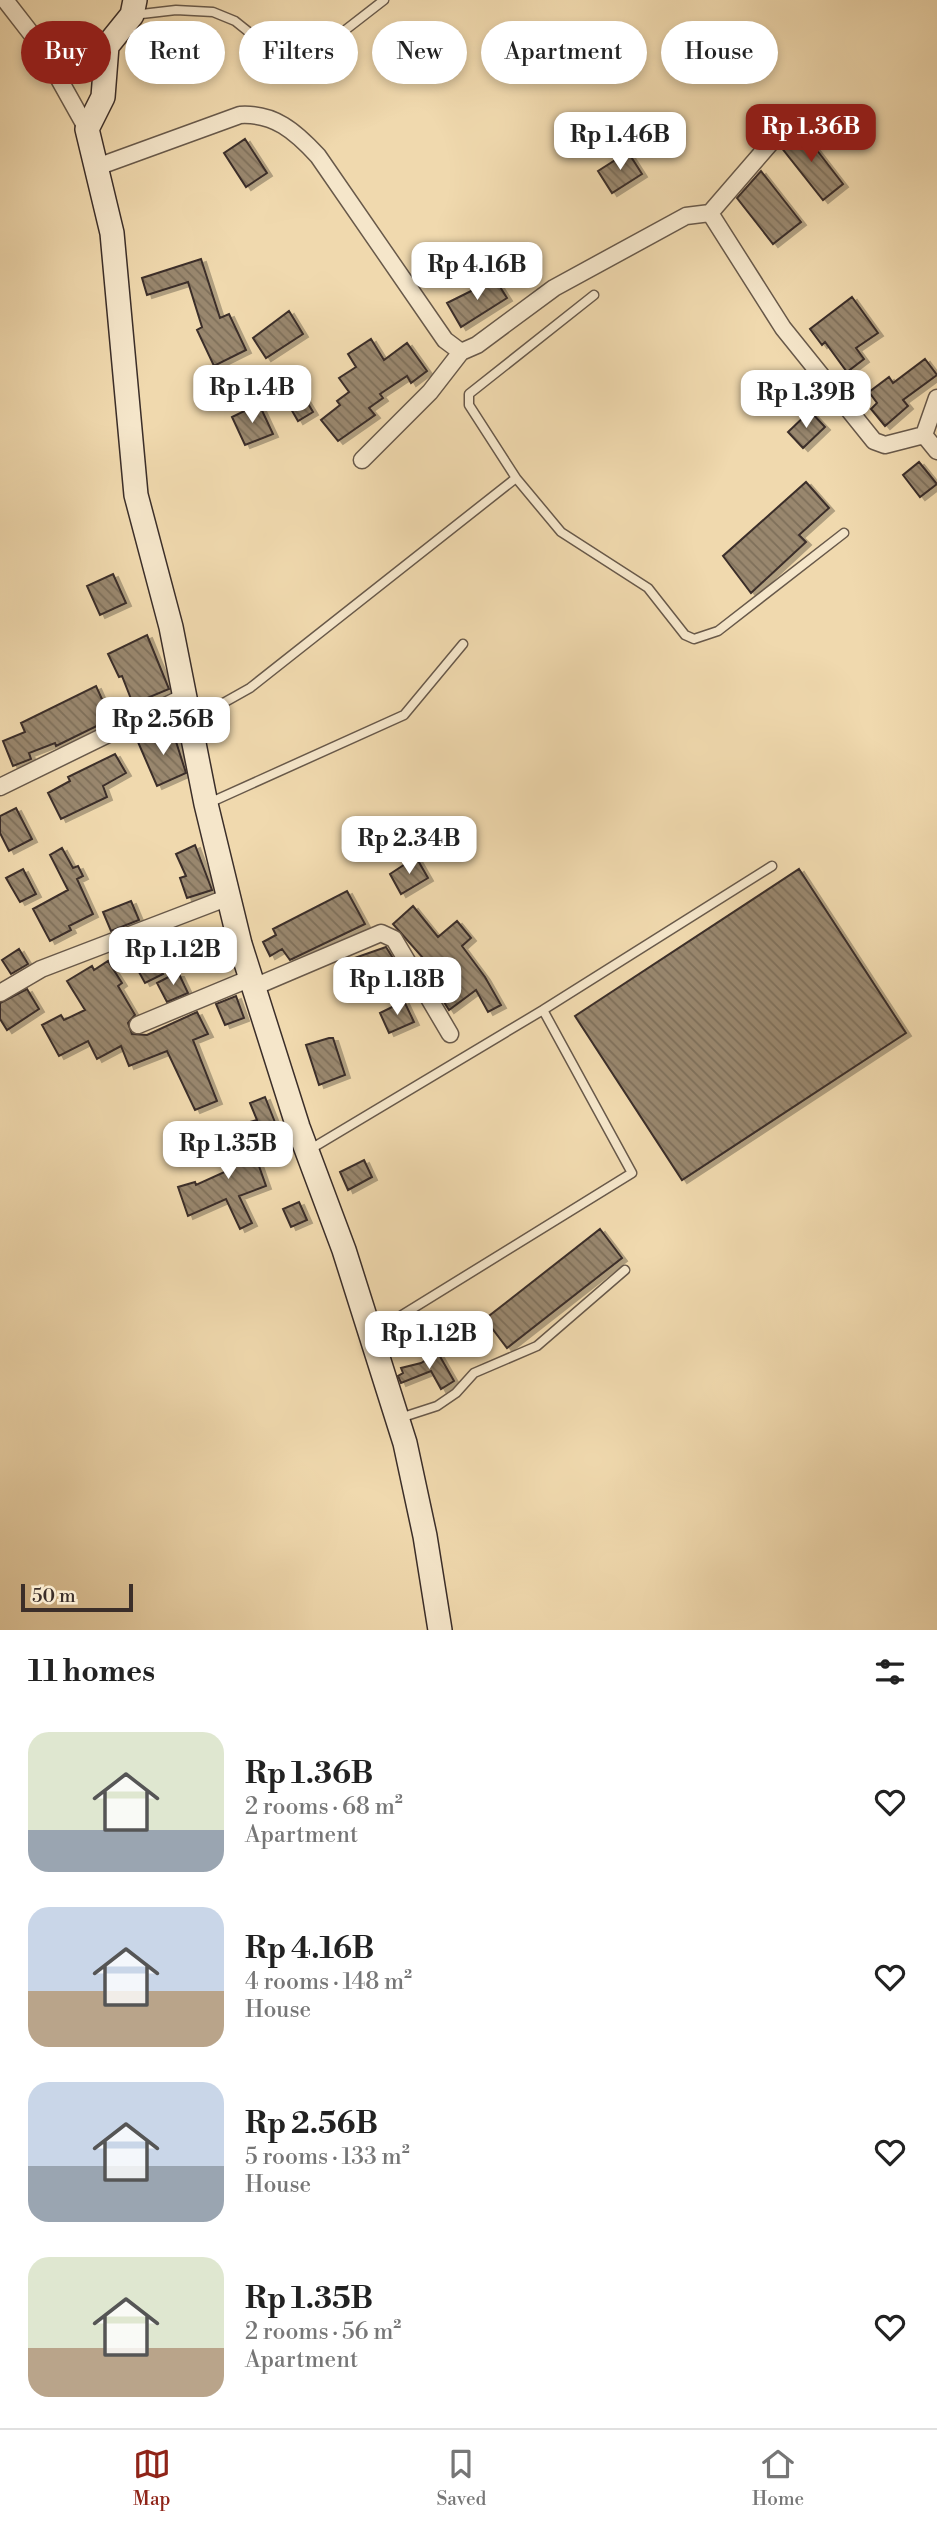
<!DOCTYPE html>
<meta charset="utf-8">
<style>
:root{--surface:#fff;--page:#f6f6f6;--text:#222;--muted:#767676;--line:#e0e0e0;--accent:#8f2418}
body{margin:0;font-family:"Libre Bodoni",serif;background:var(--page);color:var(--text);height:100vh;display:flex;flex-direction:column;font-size:26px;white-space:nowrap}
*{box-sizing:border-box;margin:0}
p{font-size:23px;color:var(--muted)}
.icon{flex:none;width:38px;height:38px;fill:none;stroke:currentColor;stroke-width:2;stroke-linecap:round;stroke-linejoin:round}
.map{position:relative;height:1630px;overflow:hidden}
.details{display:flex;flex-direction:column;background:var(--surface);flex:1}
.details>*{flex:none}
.hud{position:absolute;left:21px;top:21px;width:896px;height:63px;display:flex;gap:14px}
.scale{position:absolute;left:21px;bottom:18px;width:112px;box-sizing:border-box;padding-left:7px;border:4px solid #3b2e29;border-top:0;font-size:19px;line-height:24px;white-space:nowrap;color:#3b2e29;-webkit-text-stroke:5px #f5e6ca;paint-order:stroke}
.price{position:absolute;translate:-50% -60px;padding:0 16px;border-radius:14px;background:#fff;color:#222;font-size:23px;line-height:46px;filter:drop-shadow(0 2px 4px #0008)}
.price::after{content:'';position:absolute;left:50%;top:42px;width:21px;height:16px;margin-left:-10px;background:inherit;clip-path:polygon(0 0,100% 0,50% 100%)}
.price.selected{background:var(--accent);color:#fff}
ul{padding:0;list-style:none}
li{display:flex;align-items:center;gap:21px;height:175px;padding:0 28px}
li span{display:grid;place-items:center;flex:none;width:196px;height:140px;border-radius:21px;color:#555}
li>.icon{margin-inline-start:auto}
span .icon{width:84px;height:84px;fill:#fffc;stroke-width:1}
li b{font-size:30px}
h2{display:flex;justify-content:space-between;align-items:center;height:84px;padding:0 28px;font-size:30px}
.chip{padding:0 24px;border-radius:32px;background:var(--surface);box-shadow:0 4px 10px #0003;font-size:24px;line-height:63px}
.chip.selected{background:var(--accent);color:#fff}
.menu{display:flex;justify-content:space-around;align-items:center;height:98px;border-top:2px solid var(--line);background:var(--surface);font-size:19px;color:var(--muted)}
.menu a{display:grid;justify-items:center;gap:4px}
.menu .selected{color:var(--accent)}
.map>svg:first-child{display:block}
</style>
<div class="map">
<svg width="937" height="1630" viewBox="0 0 937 1630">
<defs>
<pattern id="building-back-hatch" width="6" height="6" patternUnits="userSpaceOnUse" patternTransform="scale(1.75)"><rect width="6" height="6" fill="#99876e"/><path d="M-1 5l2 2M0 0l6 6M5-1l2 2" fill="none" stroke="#7e6f5a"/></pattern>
<filter id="shadow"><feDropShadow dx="5" dy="3" stdDeviation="0" flood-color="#0004"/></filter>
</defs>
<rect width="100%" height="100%" fill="#f0d9ae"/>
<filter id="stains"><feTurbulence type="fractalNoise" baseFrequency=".00286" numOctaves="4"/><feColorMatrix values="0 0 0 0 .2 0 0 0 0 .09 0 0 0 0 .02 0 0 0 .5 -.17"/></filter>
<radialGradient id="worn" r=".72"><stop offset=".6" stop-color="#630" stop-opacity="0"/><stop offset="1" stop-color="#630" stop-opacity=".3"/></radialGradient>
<path fill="url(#building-back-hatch)" stroke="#3b2e29" stroke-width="2" filter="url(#shadow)" d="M799,127L843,184L823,200L781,147Z
M245,139L267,173L246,187L224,153Z
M628,152L642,174L612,193L598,171Z
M761,171L801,222L773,244L737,198Z
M201,259L220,318L229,314L246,350L214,366L197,330L202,327L188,282L147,295L142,278Z
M495,279L507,298L461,327L447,303Z
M852,297L878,333L856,348L864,359L847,372L825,342L822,345L810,329Z
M289,311L303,334L266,358L253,338Z
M371,339L384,360L407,343L427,371L411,383L407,376L380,394L383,398L369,408L375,415L338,441L321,420L340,405L337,401L349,392L339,378L356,367L348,354Z
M925,359L937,375L903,400L908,406L885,426L871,409L877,403L869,392L889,377L893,383Z
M295,382L313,412L298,421L280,390Z
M259,404L273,434L245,445L232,417Z
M810,411L825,427L803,448L788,432Z
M919,462L937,484L920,497L903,475Z
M806,482L829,508L799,535L806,542L751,593L723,556Z
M113,574L126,603L100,615L87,586Z
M147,635L169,689L133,704L122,676L119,677L108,654Z
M96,686L111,719L56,746L55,743L29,753L31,759L13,766L3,741L25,732L21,723Z
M172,729L186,773L157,786L138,742Z
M115,754L126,773L103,786L107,797L61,819L48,793L70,781L68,777Z
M16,808L32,839L9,851L0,833V816Z
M195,845L212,890L187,898L180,878L186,876L176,854Z
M62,848L73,868L78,866L83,876L77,879L93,914L69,926L71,930L50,941L33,909L68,890L50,855Z
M416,857L428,878L401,894L390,874Z
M23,869L36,894L20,902L6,878Z
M799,869L906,1033L682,1180L575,1016Z
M347,891L365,924L290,960L282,949L270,956L263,942L276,935L273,929Z
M131,901L139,920L111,931L103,912Z
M413,906L438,937L457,921L471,938L462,946L485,977L501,1005L488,1012L476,990L449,1010L437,991L446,984L393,924Z
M220,931L226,945L196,957L190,944Z
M147,944L163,974L145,983L129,954Z
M386,947L404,976L352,997L340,963Z
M19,949L28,964L11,974L2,960Z
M108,961L122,983L118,986L135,1015L128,1023L132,1034L147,1035L197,1012L208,1034L193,1040L217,1101L195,1110L167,1051L129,1066L121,1046L97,1059L88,1041L59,1056L42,1025L61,1015L64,1020L85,1010L67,981L92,966L94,970Z
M174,974H179L188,993L167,1002L157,983Z
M27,989L39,1009L7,1030L0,1019V1003Z
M236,996L244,1018L225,1025L216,1004Z
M404,1001L414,1022L389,1033L380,1013Z
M329,1038H333L345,1075L319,1085L306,1045Z
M265,1097L278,1130L257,1139L250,1122L257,1120L250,1103Z
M247,1132L266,1186L239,1196L252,1223L240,1229L226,1199L188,1216L178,1187L195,1182L196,1185L229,1170L217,1145Z
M364,1160L372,1177L348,1190L340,1172Z
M299,1202L307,1220L291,1227L283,1209Z
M600,1229L622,1258L507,1348L485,1319Z
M438,1353L454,1381L441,1389L431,1371L401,1383L398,1376L403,1373L401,1368L421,1363Z"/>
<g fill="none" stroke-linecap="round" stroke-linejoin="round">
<defs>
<path id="lane" d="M133,15L176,10L213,12L235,21L280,57L296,58L317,52L384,0
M516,478L561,532L648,588L685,635L694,639L718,631L844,533
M193,720L250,688L516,478L469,405V394L594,295
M209,803L404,715L463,644
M309,1150L543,1010L772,866
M373,1333L632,1173L543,1010
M400,1418L437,1406L456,1393L474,1373L537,1346L625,1270"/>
<path id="street" d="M5,0L40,45L87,129
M97,167L240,115C274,113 295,131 318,156L445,340L461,352L477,345L554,288L686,216L710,213L783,328L874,441L885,445L924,435L937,451
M710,213L780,132
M924,435L937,398
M362,460L430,392L461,352
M0,787L186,696
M254,987L381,933L394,939L450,1034
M0,993L41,969L229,897
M138,1025L251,978"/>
<path id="secondary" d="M135,0L132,15L107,46L103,97L87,129L112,233L136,495L171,627L206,804L240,944L298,1127L344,1250L405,1443L425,1536L440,1630"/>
</defs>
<use href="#lane" stroke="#68594a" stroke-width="11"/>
<use href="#street" stroke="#68594a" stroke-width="19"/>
<use href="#secondary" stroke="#3b2e29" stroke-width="26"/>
<use href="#lane" stroke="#f5e6ca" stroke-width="8"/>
<use href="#street" stroke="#f5e6ca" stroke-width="16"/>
<use href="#secondary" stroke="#f5e6ca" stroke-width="23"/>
</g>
<rect width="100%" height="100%" filter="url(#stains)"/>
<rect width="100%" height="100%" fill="url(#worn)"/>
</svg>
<div class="scale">50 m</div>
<b class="price selected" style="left:811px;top:164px">Rp 1.36B</b>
<b class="price" style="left:620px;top:172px">Rp 1.46B</b>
<b class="price" style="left:477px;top:302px">Rp 4.16B</b>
<b class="price" style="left:252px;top:425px">Rp 1.4B</b>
<b class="price" style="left:806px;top:430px">Rp 1.39B</b>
<b class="price" style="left:163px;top:757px">Rp 2.56B</b>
<b class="price" style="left:409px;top:876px">Rp 2.34B</b>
<b class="price" style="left:173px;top:987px">Rp 1.12B</b>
<b class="price" style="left:397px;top:1017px">Rp 1.18B</b>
<b class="price" style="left:228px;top:1181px">Rp 1.35B</b>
<b class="price" style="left:429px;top:1371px">Rp 1.12B</b>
<div class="hud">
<a class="chip selected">Buy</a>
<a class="chip">Rent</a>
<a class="chip">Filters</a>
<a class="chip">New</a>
<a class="chip">Apartment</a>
<a class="chip">House</a>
</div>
</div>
<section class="details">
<h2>11 homes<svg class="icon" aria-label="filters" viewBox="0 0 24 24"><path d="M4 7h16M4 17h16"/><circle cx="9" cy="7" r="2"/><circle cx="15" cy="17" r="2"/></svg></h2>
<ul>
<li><span style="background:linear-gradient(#dfe7d0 70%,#9aa5b1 0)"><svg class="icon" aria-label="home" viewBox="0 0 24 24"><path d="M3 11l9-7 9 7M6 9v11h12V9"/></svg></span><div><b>Rp 1.36B</b><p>2 rooms · 68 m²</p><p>Apartment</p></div><svg class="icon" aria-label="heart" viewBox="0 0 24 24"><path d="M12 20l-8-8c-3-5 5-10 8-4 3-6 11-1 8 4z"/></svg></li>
<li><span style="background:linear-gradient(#c9d6e8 60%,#b9a48a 0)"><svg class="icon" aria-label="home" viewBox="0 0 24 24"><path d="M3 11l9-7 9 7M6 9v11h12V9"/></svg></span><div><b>Rp 4.16B</b><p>4 rooms · 148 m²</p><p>House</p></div><svg class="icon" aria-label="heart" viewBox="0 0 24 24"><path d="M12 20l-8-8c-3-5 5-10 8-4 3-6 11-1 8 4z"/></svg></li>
<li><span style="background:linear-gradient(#c9d6e8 60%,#9aa5b1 0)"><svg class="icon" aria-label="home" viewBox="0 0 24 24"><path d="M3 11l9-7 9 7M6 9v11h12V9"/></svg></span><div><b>Rp 2.56B</b><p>5 rooms · 133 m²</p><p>House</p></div><svg class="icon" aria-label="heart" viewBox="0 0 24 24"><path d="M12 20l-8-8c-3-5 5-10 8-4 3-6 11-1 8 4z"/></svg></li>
<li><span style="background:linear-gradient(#dfe7d0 65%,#b9a48a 0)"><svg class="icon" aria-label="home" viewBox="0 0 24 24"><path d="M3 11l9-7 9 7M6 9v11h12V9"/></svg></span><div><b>Rp 1.35B</b><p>2 rooms · 56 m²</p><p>Apartment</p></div><svg class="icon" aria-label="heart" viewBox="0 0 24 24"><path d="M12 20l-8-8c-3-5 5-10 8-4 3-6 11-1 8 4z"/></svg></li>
</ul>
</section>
<nav class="menu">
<a class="selected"><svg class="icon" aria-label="map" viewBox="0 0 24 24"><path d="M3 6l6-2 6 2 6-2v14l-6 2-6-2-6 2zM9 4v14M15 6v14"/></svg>Map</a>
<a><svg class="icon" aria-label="saved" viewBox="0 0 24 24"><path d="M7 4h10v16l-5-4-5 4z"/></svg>Saved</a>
<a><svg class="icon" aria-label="home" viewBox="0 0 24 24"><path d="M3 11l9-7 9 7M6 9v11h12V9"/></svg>Home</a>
</nav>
